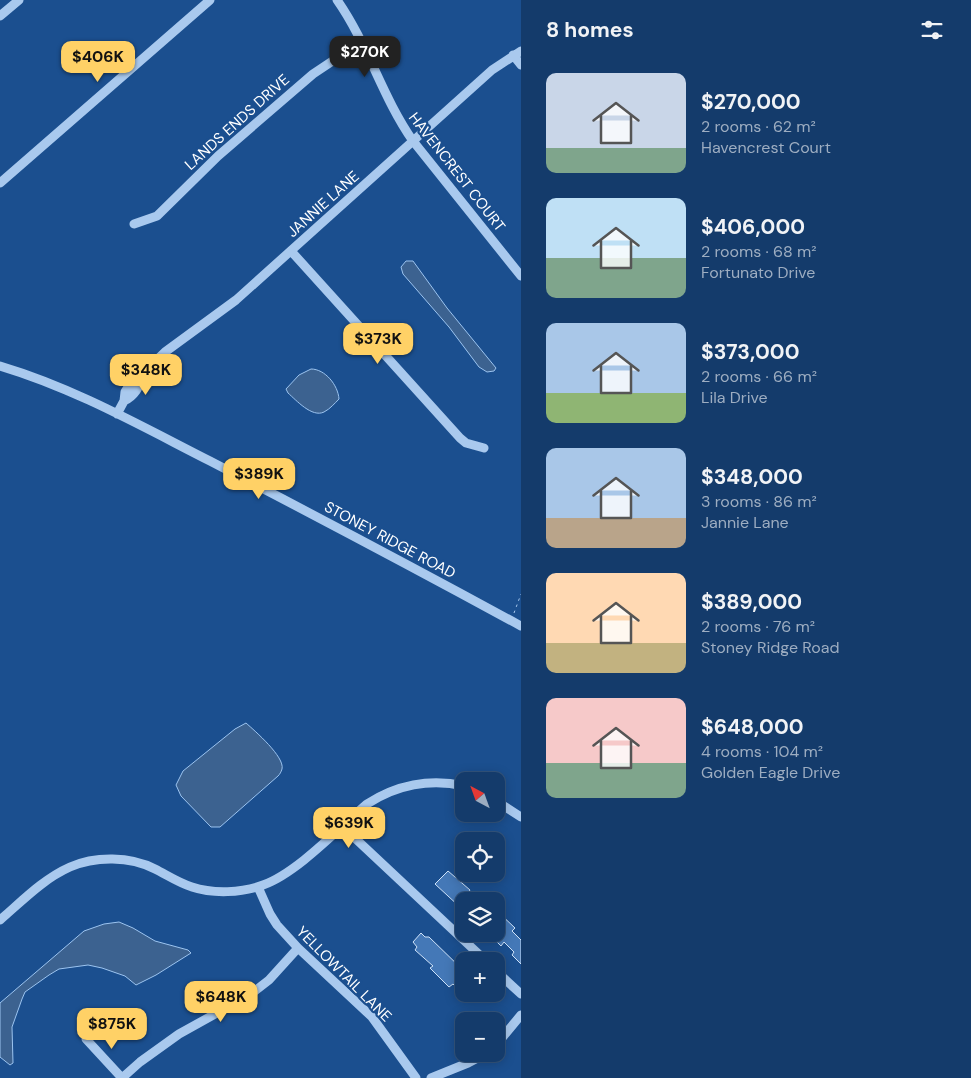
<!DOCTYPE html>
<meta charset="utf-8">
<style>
:root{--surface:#143b6b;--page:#1d4271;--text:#f1f3f6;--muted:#9dadc1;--line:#33557e;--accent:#ffd166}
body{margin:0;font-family:"DM Sans",sans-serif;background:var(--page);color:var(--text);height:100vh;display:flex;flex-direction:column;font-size:19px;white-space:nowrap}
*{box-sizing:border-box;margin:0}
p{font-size:16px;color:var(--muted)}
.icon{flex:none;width:28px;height:28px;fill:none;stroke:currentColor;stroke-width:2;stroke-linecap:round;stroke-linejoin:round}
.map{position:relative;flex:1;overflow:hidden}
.panel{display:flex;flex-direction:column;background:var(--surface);width:450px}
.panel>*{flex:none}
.needle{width:32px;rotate:319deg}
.buttons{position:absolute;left:455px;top:772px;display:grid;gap:10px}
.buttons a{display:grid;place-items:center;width:50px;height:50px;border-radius:10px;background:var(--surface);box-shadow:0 2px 12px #0003,0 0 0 1px var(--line);font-size:25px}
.price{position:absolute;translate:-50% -42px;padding:0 11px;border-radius:10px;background:var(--accent);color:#111;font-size:16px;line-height:32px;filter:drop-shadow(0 1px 2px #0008)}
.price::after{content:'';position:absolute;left:50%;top:30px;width:15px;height:11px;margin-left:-8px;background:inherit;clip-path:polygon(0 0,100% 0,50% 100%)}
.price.selected{background:#222;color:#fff}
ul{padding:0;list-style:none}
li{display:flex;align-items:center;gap:15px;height:125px;padding:0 25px}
li span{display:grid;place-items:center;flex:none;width:140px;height:100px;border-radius:10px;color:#555}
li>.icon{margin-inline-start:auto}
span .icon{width:60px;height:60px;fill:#fffc;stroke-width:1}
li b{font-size:21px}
h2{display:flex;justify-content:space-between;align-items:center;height:60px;padding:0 25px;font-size:21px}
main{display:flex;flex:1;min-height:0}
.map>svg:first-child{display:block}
</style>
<main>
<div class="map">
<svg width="521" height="1078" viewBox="0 0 521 1078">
<rect width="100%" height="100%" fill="#1b4f8f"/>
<path fill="#3c6290" stroke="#9cc4f0" d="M406,261H413L447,308L496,368L494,371L487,372L479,367L449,327L403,274L401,267Z
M311,369C325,369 338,385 339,399C335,403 330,409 324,412C312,418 296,400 288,393L286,389L299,375Z
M246,723C255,731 285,757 282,769C281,772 280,774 278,776L220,827H211L181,796L176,785L183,771L235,729Z
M119,922L133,928L155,941L188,950L191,953L156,975L136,985L125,976L102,968L88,965L59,969L49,975L25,992L22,999L12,1027L13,1063L10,1065L0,1057V1003L84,931L104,924Z"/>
<path fill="#4478b7" stroke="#cfe3fa" d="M448,871L470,890L468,893L476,901H464V905L461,908L435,884Z
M496,910L515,928L512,931L521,940V964L512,955L514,952L504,942L501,946L489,934H496Z
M421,933L425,937H429L464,971V995L453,984L449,987L430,968L433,966L415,950L417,947L413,942Z
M465,994H474L466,1002L461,998Z"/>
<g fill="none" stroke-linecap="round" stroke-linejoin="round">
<path stroke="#a9c9ee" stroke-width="1" stroke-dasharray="2.5 4" stroke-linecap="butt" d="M514,613L521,594"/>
<path stroke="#a9c9ee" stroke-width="9" d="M337,0C368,44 382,97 413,141L521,276
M0,16L19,0
M513,55L521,65
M0,183L210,0
M134,224L157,216L218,156L313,74L337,58L364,47
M291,251L460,438L466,443L484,448
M0,366C74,388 141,426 210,461C314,515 418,570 521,626
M124,401C133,397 142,386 141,375
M117,414L124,401L125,392L135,376L141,375L165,352L236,300L492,70L521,51
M496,801L521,817
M342,826L486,961
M258,887L270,914L277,925L298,948L372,1017L416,1078
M0,920C22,901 43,879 70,867C95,856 130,856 155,869C167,875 179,883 192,887C213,894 242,893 263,885C297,873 339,828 367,804C396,785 430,778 464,786
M496,971L521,994
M86,1039L122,1078
M496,1045L521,1015
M122,1078L140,1062L179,1034L251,994L269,980L298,948
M431,1078L468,1063L485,1054"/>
</g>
<g text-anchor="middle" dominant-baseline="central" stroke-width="4.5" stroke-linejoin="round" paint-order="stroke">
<g font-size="15" fill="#fff" stroke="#1b4f8f">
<text transform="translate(237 122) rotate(-42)">LANDS ENDS DRIVE</text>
<text transform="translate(457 172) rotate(52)">HAVENCREST COURT</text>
<text transform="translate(323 204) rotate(-42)">JANNIE LANE</text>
<text transform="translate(390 540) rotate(28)">STONEY RIDGE ROAD</text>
<text transform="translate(344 974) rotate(45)">YELLOWTAIL LANE</text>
</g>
</g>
</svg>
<div class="buttons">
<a><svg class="needle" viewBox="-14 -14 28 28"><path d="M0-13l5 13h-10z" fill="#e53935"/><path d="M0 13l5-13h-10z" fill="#9dadc1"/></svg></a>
<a><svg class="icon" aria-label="locate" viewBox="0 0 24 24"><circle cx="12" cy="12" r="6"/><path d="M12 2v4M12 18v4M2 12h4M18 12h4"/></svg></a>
<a><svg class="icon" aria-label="layers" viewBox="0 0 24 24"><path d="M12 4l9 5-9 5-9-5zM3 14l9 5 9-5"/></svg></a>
<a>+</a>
<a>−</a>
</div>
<b class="price selected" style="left:365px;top:78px">$270K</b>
<b class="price" style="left:98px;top:83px">$406K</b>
<b class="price" style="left:378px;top:365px">$373K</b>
<b class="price" style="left:146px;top:396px">$348K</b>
<b class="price" style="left:259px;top:500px">$389K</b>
<b class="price" style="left:349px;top:849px">$639K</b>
<b class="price" style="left:221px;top:1023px">$648K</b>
<b class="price" style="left:112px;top:1050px">$875K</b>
</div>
<section class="panel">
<h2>8 homes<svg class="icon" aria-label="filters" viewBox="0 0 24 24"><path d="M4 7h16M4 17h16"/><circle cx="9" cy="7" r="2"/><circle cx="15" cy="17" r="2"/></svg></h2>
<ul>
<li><span style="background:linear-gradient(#c9d6e8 75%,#7fa58c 0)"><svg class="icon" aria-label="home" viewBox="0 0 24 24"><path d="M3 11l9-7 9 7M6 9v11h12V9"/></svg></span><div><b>$270,000</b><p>2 rooms · 62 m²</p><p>Havencrest Court</p></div></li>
<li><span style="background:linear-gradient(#bfe0f5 60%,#7fa58c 0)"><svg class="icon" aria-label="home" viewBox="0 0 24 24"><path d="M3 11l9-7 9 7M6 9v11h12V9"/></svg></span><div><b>$406,000</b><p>2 rooms · 68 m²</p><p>Fortunato Drive</p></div></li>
<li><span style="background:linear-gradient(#a9c7e8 70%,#8fb573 0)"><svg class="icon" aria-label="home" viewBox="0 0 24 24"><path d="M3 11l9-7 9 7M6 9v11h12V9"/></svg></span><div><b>$373,000</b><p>2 rooms · 66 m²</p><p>Lila Drive</p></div></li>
<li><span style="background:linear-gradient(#a9c7e8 70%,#b9a48a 0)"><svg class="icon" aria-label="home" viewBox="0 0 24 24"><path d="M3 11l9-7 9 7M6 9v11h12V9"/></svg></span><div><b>$348,000</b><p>3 rooms · 86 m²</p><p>Jannie Lane</p></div></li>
<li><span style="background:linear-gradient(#ffd9b3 70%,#c2b280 0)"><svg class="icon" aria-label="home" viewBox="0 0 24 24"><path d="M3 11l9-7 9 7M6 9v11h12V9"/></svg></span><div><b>$389,000</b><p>2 rooms · 76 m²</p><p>Stoney Ridge Road</p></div></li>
<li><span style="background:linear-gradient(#f6c9c9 65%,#7fa58c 0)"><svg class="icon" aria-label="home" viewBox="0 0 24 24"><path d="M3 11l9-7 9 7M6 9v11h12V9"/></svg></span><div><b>$648,000</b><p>4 rooms · 104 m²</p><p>Golden Eagle Drive</p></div></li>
</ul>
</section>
</main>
